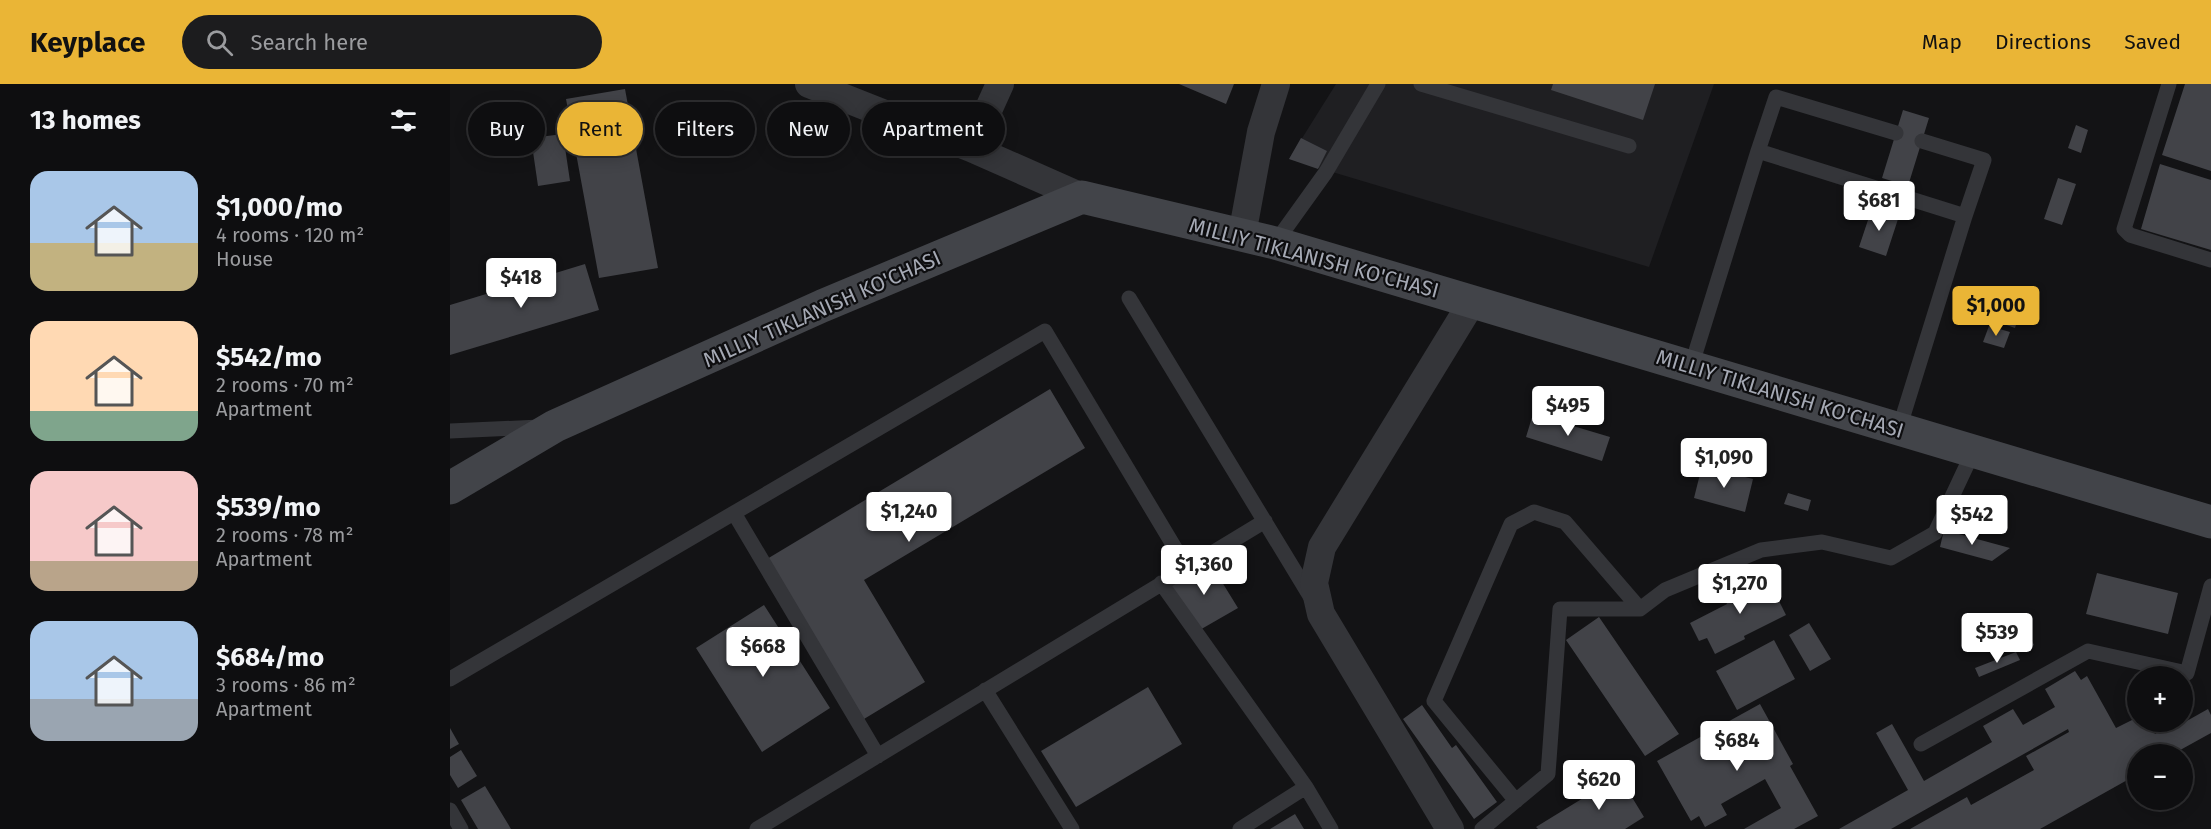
<!DOCTYPE html>
<meta charset="utf-8">
<style>
:root{--surface:#0e0e10;--page:#1c1c1e;--text:#f1f3f6;--muted:#9b9c9f;--line:#2e2e30;--accent:#eab536}
body{margin:0;font-family:"Fira Sans",sans-serif;background:var(--page);color:var(--text);height:100vh;display:flex;flex-direction:column;font-size:22px;white-space:nowrap}
*{box-sizing:border-box;margin:0}
p{font-size:20px;color:var(--muted)}
.icon{flex:none;width:33px;height:33px;fill:none;stroke:currentColor;stroke-width:2;stroke-linecap:round;stroke-linejoin:round}
.map{position:relative;flex:1;overflow:hidden}
.details{display:flex;flex-direction:column;background:var(--surface);width:450px}
.details>*{flex:none}
.hud{position:absolute;left:18px;top:18px;width:570px;height:54px;display:flex;gap:12px}
.tools{position:absolute;left:1677px;top:582px;display:grid;gap:12px}
.tools a{display:grid;place-items:center;width:66px;height:66px;border-radius:50%;background:var(--surface);box-shadow:0 3px 15px #0003,0 0 0 2px var(--line);font-size:30px}
.price{position:absolute;translate:-50% -51px;padding:0 14px;border-radius:6px;background:#fff;color:#222;font-size:20px;line-height:39px;filter:drop-shadow(0 2px 3px #0008)}
.price::after{content:'';position:absolute;left:50%;top:36px;width:18px;height:14px;margin-left:-9px;background:inherit;clip-path:polygon(0 0,100% 0,50% 100%)}
.price.active{background:var(--accent);color:#111}
ul{padding:0;list-style:none}
li{display:flex;align-items:center;gap:18px;height:150px;padding:0 30px}
li span{display:grid;place-items:center;flex:none;width:168px;height:120px;border-radius:18px;color:#555}
li>.icon{margin-inline-start:auto}
span .icon{width:72px;height:72px;fill:#fffc;stroke-width:1}
li b{font-size:26px}
h2{display:flex;justify-content:space-between;align-items:center;height:72px;padding:0 30px;font-size:26px}
.tag{padding:0 21px;border-radius:27px;background:var(--surface);box-shadow:0 3px 15px #0003,0 0 0 2px var(--line);font-size:21px;line-height:54px}
.tag.active{background:var(--accent);color:#111}
header{display:flex;align-items:center;gap:36px;box-sizing:border-box;height:84px;padding:0 30px;background:var(--accent);color:#111}
header strong{font-size:28px}
nav{display:flex;gap:33px;margin-inline-start:auto;font-size:21px}
.search{width:420px;height:54px;background:var(--page);display:flex;align-items:center;gap:15px;box-sizing:border-box;padding:0 21px;border-radius:33px;color:var(--muted);font-size:22px}
main{display:flex;flex:1;min-height:0}
.map>svg:first-child{display:block}
</style>
<header>
<strong>Keyplace</strong>
<div class="search"><svg class="icon" aria-label="search" viewBox="0 0 24 24"><circle cx="10" cy="10" r="6"/><path d="M15 15l6 6"/></svg>Search here</div>
<nav><a>Map</a><a>Directions</a><a>Saved</a></nav>
</header>
<main>
<section class="details">
<h2>13 homes<svg class="icon" aria-label="filters" viewBox="0 0 24 24"><path d="M4 7h16M4 17h16"/><circle cx="9" cy="7" r="2"/><circle cx="15" cy="17" r="2"/></svg></h2>
<ul>
<li><span style="background:linear-gradient(#a9c7e8 60%,#c2b280 0)"><svg class="icon" aria-label="home" viewBox="0 0 24 24"><path d="M3 11l9-7 9 7M6 9v11h12V9"/></svg></span><div><b>$1,000/mo</b><p>4 rooms · 120 m²</p><p>House</p></div></li>
<li><span style="background:linear-gradient(#ffd9b3 75%,#7fa58c 0)"><svg class="icon" aria-label="home" viewBox="0 0 24 24"><path d="M3 11l9-7 9 7M6 9v11h12V9"/></svg></span><div><b>$542/mo</b><p>2 rooms · 70 m²</p><p>Apartment</p></div></li>
<li><span style="background:linear-gradient(#f6c9c9 75%,#b9a48a 0)"><svg class="icon" aria-label="home" viewBox="0 0 24 24"><path d="M3 11l9-7 9 7M6 9v11h12V9"/></svg></span><div><b>$539/mo</b><p>2 rooms · 78 m²</p><p>Apartment</p></div></li>
<li><span style="background:linear-gradient(#a9c7e8 65%,#9aa5b1 0)"><svg class="icon" aria-label="home" viewBox="0 0 24 24"><path d="M3 11l9-7 9 7M6 9v11h12V9"/></svg></span><div><b>$684/mo</b><p>3 rooms · 86 m²</p><p>Apartment</p></div></li>
</ul>
</section>
<div class="map">
<svg width="1761" height="745" viewBox="0 0 1761 745">
<rect width="100%" height="100%" fill="#131315"/>
<path fill="#1f1f22" d="M886,0H1264L1199,183L839,75Z"/>
<path fill="#424348" d="M729,0H784L776,20Z
M1103,0H1205L1193,36L1101,6Z
M1735,0H1761V87L1712,71Z
M175,5L208,184L149,194L116,15Z
M1453,26L1479,34L1458,102L1432,94Z
M1626,41L1638,46L1631,69L1618,64Z
M113,50L120,97L88,102L81,54Z
M851,54L877,67L868,85L839,75Z
M1710,80L1761,96V166L1691,145Z
M1608,94L1626,100L1612,141L1594,135Z
M1422,124L1449,132L1436,172L1409,163Z
M135,180L149,226L0,271V221Z
M1555,209L1574,216L1565,244L1545,237Z
M1539,242L1560,248L1554,264L1533,258Z
M600,305L635,364L414,496L475,598L414,635L317,475Z
M1083,330L1160,353L1152,377L1076,353Z
M1252,382L1303,395L1295,428L1244,414Z
M1338,409L1361,416L1358,427L1334,420Z
M1494,446L1560,464L1542,477L1490,463Z
M759,477L788,524L748,547L720,500Z
M1315,489L1336,531L1294,552L1295,555L1265,570L1257,554L1249,557L1240,539L1277,520L1273,511Z
M1647,489L1728,509L1718,550L1636,530Z
M314,521L380,624L312,668L246,564Z
M1149,533L1229,650L1195,672L1116,556Z
M1359,539L1381,575L1360,587L1339,551Z
M1576,545L1584,561L1576,565L1567,549Z
M1324,556L1345,595L1287,626L1266,587Z
M1566,568L1570,576L1529,593L1525,584Z
M1625,587L1631,596L1637,592L1666,644L1688,633V638H1698L1705,650L1724,640L1726,643L1758,625L1761,631V649L1723,670H1688V690L1590,745H1460L1517,713L1521,721L1584,686L1576,672L1619,648L1618,645L1441,745H1389L1458,706L1426,649L1442,640L1474,697L1542,658L1533,642L1563,625L1573,641L1605,623L1595,605Z
M698,603L732,660L626,723L591,667Z
M1310,620L1343,680L1340,682L1368,732L1344,745H1294L1331,724L1315,695L1271,720L1277,731L1255,743L1249,732L1241,737L1207,677Z
M972,621L1002,664L1006,661L1047,718L1024,735L953,635Z
M0,644L9,660L0,665Z
M11,666L27,692L8,704L0,691V673Z
M1169,692L1194,733L1175,745H1088L1086,743Z
M35,702L61,745H28L11,716Z
M845,730L854,745H820Z"/>
<g fill="none" stroke-linecap="round" stroke-linejoin="round">
<path stroke="#343539" stroke-width="15" d="M971,0L1179,62
M1719,0L1674,145L1680,151L1761,176
M1472,57L1534,76L1515,132
M1308,67L1326,13L1446,49
M825,159L876,88L928,0
M679,214L860,512
M1241,283L1308,67L1515,132L1449,345
M0,347L90,343
M284,429L428,672
M711,499L856,703L881,745
M0,595L595,247L737,484
M535,606L622,745
M1471,660L1638,567L1737,589L1761,502
M1066,717L984,617L1061,440L1084,428L1115,438L1190,525
M0,726L11,745
M307,745L815,437
M790,745L856,703
M1032,745L1098,690L1110,525H1190L1215,506L1311,466L1372,458L1441,474L1485,449L1523,368"/>
<path stroke="#343539" stroke-width="28" d="M359,0L521,64L632,113
M521,64L550,0
M792,151L811,48L826,0
M1000,745L871,530L864,499L872,463L1022,218"/>
<path stroke="#424449" stroke-width="33" d="M0,404L105,342L372,222L632,113L825,159L1761,438"/>
</g>
<g text-anchor="middle" dominant-baseline="central" stroke-width="4.5" stroke-linejoin="round" paint-order="stroke">
<g font-size="21" fill="#a5a9b4" stroke="#0e0e10">
<text transform="translate(864 174) rotate(15)">MILLIY TIKLANISH KO'CHASI</text>
<text transform="translate(372 225) rotate(-24)">MILLIY TIKLANISH KO'CHASI</text>
<text transform="translate(1330 310) rotate(17)">MILLIY TIKLANISH KO'CHASI</text>
</g>
</g>
</svg>
<div class="tools">
<a>+</a>
<a>−</a>
</div>
<b class="price" style="left:1429px;top:148px">$681</b>
<b class="price" style="left:71px;top:225px">$418</b>
<b class="price active" style="left:1546px;top:253px">$1,000</b>
<b class="price" style="left:1118px;top:353px">$495</b>
<b class="price" style="left:1274px;top:405px">$1,090</b>
<b class="price" style="left:459px;top:459px">$1,240</b>
<b class="price" style="left:1522px;top:462px">$542</b>
<b class="price" style="left:754px;top:512px">$1,360</b>
<b class="price" style="left:1290px;top:531px">$1,270</b>
<b class="price" style="left:1547px;top:580px">$539</b>
<b class="price" style="left:313px;top:594px">$668</b>
<b class="price" style="left:1287px;top:688px">$684</b>
<b class="price" style="left:1149px;top:727px">$620</b>
<div class="hud">
<a class="tag">Buy</a>
<a class="tag active">Rent</a>
<a class="tag">Filters</a>
<a class="tag">New</a>
<a class="tag">Apartment</a>
</div>
</div>
</main>
